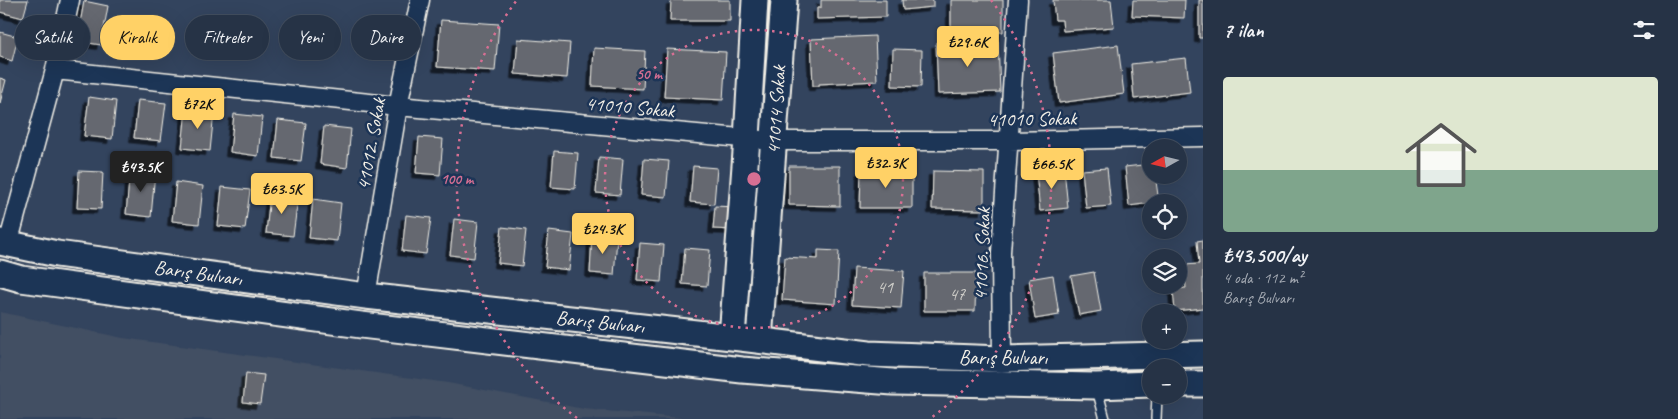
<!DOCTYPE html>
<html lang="tr">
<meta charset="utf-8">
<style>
:root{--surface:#263346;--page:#2e3b4d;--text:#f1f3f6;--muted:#a4aab3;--line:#424e5f;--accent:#ffd166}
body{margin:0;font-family:Caveat,sans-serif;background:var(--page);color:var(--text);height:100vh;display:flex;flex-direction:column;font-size:19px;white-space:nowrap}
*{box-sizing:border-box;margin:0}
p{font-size:16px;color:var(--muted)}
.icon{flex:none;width:28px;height:28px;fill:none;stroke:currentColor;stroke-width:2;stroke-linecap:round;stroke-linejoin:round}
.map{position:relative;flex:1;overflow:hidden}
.details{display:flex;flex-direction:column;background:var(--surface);width:475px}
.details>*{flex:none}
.top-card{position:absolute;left:15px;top:15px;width:475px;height:45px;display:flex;gap:10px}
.needle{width:32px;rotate:262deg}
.fabs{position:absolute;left:1142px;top:139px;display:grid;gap:10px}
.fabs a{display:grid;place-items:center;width:45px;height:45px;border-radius:50%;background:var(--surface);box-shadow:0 5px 20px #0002,0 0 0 1px var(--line);font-size:25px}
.price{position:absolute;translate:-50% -42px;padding:0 11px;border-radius:5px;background:var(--accent);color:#111;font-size:16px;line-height:32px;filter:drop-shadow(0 1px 2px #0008)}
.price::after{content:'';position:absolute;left:50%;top:30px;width:15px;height:11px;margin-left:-8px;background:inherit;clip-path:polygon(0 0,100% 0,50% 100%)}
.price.current{background:#222;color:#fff}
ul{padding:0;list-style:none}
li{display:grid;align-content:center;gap:10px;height:265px;padding:0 20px}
li span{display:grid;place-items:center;height:155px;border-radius:5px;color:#555}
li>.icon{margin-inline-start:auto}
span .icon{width:90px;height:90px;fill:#fffc;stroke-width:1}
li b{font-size:21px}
h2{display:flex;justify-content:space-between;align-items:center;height:60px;padding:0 20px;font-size:21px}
.chip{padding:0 18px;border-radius:22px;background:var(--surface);box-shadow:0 5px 20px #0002,0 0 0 1px var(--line);font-size:18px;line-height:45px}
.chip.current{background:var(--accent);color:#111}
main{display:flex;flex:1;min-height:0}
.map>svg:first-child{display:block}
</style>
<main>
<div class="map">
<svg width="1203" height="419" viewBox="0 0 1203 419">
<defs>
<filter id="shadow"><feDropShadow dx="-4.5" dy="4.5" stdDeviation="0" flood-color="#0009"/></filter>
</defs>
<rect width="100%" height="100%" fill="#33445e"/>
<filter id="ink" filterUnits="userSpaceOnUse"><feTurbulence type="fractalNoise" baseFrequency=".02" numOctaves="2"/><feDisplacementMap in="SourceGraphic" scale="10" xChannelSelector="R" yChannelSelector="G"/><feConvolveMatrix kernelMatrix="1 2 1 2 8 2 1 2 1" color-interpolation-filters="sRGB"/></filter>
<g filter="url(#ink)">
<path fill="#424f63" d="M0,312L123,338L448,383L584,409L691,419H0Z"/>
<path fill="#65686f" stroke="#f4f1e8" filter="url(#shadow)" d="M0,0H28L23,18L0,12Z
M671,0H730V21H670Z
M821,0H886V17L817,19V8H821Z
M902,0H933V7L903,10Z
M951,0H1003V32L951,33Z
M1053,0H1111L1114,27L1063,31L1062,20H1055Z
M1133,0H1185L1184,18L1132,16Z
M1199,0H1203V38H1199Z
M84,1L108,6L101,45L77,41Z
M441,20L499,24L495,71L437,67Z
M0,32L18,37L12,61L0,57Z
M875,36L877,81L819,84V86H813L811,39Z
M518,39L570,43L567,78L515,74Z
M998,41L1000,92L938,94L936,43Z
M1118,45L1124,94L1059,103L1053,53Z
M594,48L645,51L643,89L592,86Z
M667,49L726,52L723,100L664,97Z
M893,49L922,50L921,87L892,86Z
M1186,58L1190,92L1134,99L1131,64Z
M0,78L6,80L0,103Z
M89,97L116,101L112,139L84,136Z
M138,100L166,103L161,141L134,138Z
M186,109L214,112L210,151L182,148Z
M234,114L262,117L258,156L230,152Z
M278,120L306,123L301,161L274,158Z
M324,126L351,129L347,168L320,164Z
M419,137L443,139L440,175L416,173Z
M554,151L578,153L575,189L551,187Z
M599,157L623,159L620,195L596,193Z
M644,159L669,161L666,197L641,195Z
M1151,164V175H1155L1159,202L1129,206L1125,167Z
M693,166L717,168L714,204L690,202Z
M789,166H840V206L789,205Z
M1107,168L1111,206L1086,208L1082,170Z
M1064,169L1068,208L1040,211L1036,172Z
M130,170L155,172L151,217L126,214Z
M861,170L912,171V208H860Z
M79,171L103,172L101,209L77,208Z
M933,171L984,172V210L932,209Z
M176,182L203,186L199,224L172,221Z
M222,187L250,190L245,229L218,226Z
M270,195L298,198L293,236L266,233Z
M313,199L341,203L337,241L309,238Z
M715,206L735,207L733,230L713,229Z
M406,215L431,218L426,254L402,251Z
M454,219L478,222L474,258L450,255Z
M502,227L526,230L522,266L498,263Z
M549,231L573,234L569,270L545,267Z
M592,236L617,238L614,275L590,273Z
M1203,240V308L1175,311L1173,289L1186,288L1184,265L1199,264L1197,241Z
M640,243L664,245L661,282L637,280Z
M685,248L710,250L707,286L682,284Z
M818,250L839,251L836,304L782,300L785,257L818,259Z
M854,268L904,271L901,308L852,305Z
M1094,272L1101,311L1079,315L1071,276Z
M924,273H976L975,311H924Z
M1053,275L1059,315L1035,319L1029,279Z
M246,373L264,375L260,404L243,402Z"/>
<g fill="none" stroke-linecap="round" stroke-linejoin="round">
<defs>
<path id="lane" d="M1097,389L1105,419
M1156,419L1157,395"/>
<path id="street" d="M55,70L398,106L773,141H1009L1203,137
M8,244L55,70L70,0
M366,296L398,106L420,0
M1002,359L1001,252L1018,0"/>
<path id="secondary" d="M0,242L57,254L366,296L732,337L869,354L1002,359L1203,354
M0,273L21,279L361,325L742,370L893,382L1096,386L1151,384
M732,337L747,139L755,0
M759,340L784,0
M1179,384H1203"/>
</defs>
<use href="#lane" stroke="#f4f1e8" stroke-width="12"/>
<use href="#street" stroke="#f4f1e8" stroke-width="21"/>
<use href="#secondary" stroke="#f4f1e8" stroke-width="29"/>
<use href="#lane" stroke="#1d3557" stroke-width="9"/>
<use href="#street" stroke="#1d3557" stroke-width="18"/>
<use href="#secondary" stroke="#1d3557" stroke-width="25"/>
</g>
</g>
<g fill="none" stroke="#d66f93" stroke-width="2.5" stroke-dasharray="2.5 5">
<circle cx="754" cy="179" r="149"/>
<path d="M577 418A297 297 0 0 1 517 0M991 0A297 297 0 0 1 931 418"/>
</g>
<g text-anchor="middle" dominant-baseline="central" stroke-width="5" stroke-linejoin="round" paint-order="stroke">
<g font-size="18" fill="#d0cfca">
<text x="885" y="287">41</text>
<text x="957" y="294">47</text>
</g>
<g font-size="20" fill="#f4f1e8" stroke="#1d3557">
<text transform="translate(630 107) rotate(5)">41010 Sokak</text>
<text transform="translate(776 110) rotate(-86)">41014 Sokak</text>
<text transform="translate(1032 119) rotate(-1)">41010 Sokak</text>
<text transform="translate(371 144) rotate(-80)">41012. Sokak</text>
<text transform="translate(982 254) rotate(-88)">41016. Sokak</text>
<text transform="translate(198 273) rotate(8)">Barış Bulvarı</text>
<text transform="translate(600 322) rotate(6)">Barış Bulvarı</text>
<text x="1003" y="357">Barış Bulvarı</text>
</g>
</g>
<circle cx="754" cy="179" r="8" fill="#d66f93" stroke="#1d3557" stroke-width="2.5"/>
<g font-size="15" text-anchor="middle" font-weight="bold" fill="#d66f93" stroke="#1d3557" stroke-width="5" stroke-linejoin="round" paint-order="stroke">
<text x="649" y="79">50 m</text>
<text x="457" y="184">100 m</text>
</g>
</svg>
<div class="fabs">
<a><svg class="needle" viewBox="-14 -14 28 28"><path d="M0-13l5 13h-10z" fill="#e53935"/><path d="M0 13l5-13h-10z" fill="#a4aab3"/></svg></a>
<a><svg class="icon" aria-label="locate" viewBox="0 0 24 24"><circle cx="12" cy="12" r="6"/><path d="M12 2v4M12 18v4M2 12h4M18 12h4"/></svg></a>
<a><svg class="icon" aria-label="layers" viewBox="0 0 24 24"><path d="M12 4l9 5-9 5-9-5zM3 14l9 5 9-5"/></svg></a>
<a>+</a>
<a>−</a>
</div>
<b class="price" style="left:968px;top:68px">₺29.6K</b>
<b class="price" style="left:198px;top:130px">₺72K</b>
<b class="price" style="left:886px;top:189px">₺32.3K</b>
<b class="price" style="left:1052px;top:190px">₺66.5K</b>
<b class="price current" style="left:141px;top:193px">₺43.5K</b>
<b class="price" style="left:282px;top:215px">₺63.5K</b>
<b class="price" style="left:603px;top:255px">₺24.3K</b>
<div class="top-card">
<a class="chip">Satılık</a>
<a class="chip current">Kiralık</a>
<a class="chip">Filtreler</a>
<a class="chip">Yeni</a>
<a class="chip">Daire</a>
</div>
</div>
<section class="details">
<h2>7 ilan<svg class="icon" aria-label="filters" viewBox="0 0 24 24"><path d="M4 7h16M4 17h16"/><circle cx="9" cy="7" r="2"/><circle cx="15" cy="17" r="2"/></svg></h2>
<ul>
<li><span style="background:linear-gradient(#dfe7d0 60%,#7fa58c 0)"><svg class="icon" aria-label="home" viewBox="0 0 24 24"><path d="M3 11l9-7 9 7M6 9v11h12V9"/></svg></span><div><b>₺43,500/ay</b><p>4 oda · 112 m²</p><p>Barış Bulvarı</p></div></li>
</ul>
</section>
</main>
